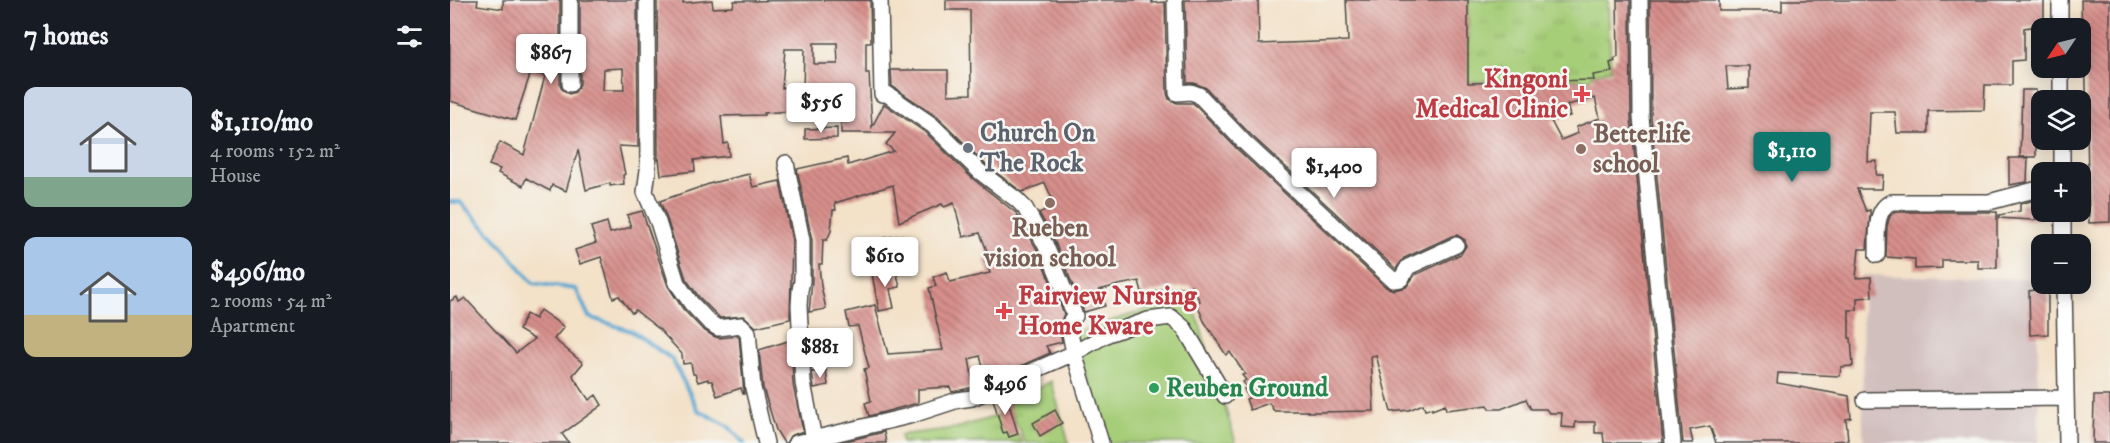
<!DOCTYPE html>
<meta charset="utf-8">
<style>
:root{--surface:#171b24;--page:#242831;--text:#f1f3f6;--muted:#9ea1a6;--accent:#0f766e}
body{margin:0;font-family:"IM FELL DW Pica",serif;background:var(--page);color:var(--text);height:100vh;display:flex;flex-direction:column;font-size:22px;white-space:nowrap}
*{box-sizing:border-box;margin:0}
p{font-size:20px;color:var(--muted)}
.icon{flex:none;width:33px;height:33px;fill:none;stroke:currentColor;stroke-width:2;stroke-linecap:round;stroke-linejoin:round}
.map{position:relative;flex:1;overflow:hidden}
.drawer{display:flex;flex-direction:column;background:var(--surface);width:450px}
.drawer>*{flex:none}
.needle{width:39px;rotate:235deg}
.buttons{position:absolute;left:1581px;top:18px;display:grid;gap:12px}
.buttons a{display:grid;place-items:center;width:60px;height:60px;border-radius:12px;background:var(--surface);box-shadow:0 3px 15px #0003;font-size:30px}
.price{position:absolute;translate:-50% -51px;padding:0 14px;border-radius:6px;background:#fff;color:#222;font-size:20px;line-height:39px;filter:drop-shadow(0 2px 3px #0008)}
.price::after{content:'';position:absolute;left:50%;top:36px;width:18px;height:14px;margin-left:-9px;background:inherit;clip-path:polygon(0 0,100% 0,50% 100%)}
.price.selected{background:var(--accent);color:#fff}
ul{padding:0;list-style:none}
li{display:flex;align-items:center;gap:18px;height:150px;padding:0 24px}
li span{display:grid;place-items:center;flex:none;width:168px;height:120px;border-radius:12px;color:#555}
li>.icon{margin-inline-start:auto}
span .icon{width:72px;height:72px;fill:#fffc;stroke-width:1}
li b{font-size:26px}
h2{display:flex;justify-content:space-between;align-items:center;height:72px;padding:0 24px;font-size:26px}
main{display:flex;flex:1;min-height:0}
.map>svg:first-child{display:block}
</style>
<main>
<section class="drawer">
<h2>7 homes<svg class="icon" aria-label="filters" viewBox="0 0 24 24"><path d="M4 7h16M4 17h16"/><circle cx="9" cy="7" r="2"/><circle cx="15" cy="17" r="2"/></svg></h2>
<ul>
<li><span style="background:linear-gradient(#c9d6e8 75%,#7fa58c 0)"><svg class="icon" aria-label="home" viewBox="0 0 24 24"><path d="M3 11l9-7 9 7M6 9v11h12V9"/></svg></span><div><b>$1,110/mo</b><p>4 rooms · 152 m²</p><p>House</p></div></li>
<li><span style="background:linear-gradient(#a9c7e8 65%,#c2b280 0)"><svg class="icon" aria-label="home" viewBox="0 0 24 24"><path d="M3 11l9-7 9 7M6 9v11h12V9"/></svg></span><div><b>$496/mo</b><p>2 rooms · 54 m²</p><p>Apartment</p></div></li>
</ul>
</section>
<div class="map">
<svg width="1660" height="443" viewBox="0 0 1660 443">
<defs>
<pattern id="grass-tufts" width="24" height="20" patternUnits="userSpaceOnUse" patternTransform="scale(1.5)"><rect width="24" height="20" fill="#a6cd78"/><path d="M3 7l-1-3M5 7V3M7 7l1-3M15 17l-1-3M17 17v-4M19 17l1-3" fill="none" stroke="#8fb068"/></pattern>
<pattern id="building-back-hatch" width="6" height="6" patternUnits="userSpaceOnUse" patternTransform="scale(1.5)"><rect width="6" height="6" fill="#d78f8b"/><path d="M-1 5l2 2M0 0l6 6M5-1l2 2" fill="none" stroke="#af7572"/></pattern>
</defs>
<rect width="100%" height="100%" fill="#f6f6f2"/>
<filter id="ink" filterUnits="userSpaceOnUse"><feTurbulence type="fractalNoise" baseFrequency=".0167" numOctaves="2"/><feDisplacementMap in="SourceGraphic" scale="12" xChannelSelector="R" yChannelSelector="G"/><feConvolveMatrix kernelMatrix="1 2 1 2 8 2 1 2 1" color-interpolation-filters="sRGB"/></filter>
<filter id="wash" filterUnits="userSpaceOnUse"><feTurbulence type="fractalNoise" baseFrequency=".008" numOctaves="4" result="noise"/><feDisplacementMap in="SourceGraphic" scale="24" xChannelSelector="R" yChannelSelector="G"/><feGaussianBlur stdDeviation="1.35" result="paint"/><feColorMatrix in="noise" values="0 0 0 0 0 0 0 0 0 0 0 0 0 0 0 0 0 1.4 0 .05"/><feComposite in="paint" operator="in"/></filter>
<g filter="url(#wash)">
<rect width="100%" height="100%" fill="#f3e1c8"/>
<path fill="#d1bfbe" d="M1412,275L1587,279L1589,443H1413Z"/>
<path fill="url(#grass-tufts)" stroke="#687c52" stroke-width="1.5" d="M1018,0H1158L1161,70L1143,74L1141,79L1018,82Z
M601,381L619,443H575L558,405Z
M557,413L572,443H452L450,435L506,428Z"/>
<path fill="#a6cd78" stroke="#687c52" stroke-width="1.5" d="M741,296L786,443H658L622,333Z"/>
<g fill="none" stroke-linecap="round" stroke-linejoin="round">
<path stroke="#56a6d0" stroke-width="4" d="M0,202H10L46,239L83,283L126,289L139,317L181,331L222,359L248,410L278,426L294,443"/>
</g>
<g id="blocks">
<path fill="url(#building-back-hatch)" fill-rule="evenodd" d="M0,0H28L27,5L53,9V0H110V84L112,89L119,94L125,92L130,84V0H187L188,147L169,146L175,174L173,175L174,184L160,186V183L136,190L128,150L116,191L102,185L100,191L76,178L73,186L48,173L50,169L39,165L50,142L74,155L95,76L81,72L65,120L0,101ZM173,68L174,90H153L154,69Z
M207,0H233V3L262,0L263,8L283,7L284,1L420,0L421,42H416V73H419L422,127L434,104L476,133L522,178L566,213L586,248L614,314L609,326L612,342L596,346L600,353L554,373L552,371L550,372V375L537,381L530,356L519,359L524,387L502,392L500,387L468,389V403L419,416L415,403L421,401L414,369L419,368L408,326L399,327L396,312L425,305L438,354L493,350L479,288L486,286L483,277L497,272L500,282L540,273L535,260L539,256L530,233L513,237L504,203L494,207L492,204L449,222L443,185L385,203L386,210H383L381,231L377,240H373L372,264H369L371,286L376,309L359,312L362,281V240L347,169L397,158L398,165L444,151L436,144L445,133H391V103H387V95L353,93L354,49H335L332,88L340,87L342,111L314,113V115L271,116L274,144L278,143L279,156L244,160L245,171L211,175L209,159L208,160ZM364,43H387L388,64H364Z
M496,0H702V3L715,2L717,93L719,99L727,103H743L787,149L936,287L944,290L956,287L965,275L1011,254L1016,246L1015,240L1007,235L1002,236L954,258L946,269L801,135L756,88L744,83H737L735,0H808L809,44L898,41L896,0H1018V83L1144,80L1143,75L1162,72L1160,63L1165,61L1164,59L1168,57L1167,0H1180L1181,118L1213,443H1154L1153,433H1145V422H1125V428L1111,427L1112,413H1099L1096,409H1081L1076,399L1051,409H1039L1038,405L996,410L995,405L982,410V408L975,410L973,404L959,410L941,412L926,355L921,356L924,411L868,412H858V411H824L819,403L800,410L796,399L799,398L794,389L797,388L793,382L796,380L792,375L795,374L780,352L776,355L754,321L746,302L750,301L741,286L715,289L693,295L689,281L668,285L649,290L655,306L634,312L604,240L589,213L605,205L595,183L572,192L535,164L488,117L442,86L441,70H498V95L521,94L520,10H496ZM1145,98L1150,118L1126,127L1128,133L1111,140L1101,121L1120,116L1117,105Z
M1200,0H1269V11H1332V0H1594V25L1574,28V60L1562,61V85H1535L1534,110L1478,111V133H1447L1445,112H1420L1418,162L1427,161L1426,175H1433L1432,189H1407L1416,211L1420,210V214L1417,249H1409L1406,278L1421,277L1422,297L1407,298V310H1399V338H1401L1403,366L1391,367L1390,376L1328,373L1327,383L1399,396L1401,418L1396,419L1398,440L1383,441V443H1266L1260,426L1240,430L1243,443H1233L1201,116ZM1276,66H1299V88L1278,89Z
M1631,0H1660V222L1639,223L1635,40H1632Z
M1572,90H1586V157H1570Z
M387,128V138L355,139V129Z
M1559,158H1578L1577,182L1559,185Z
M299,174L303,187L330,181L342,241L340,319L306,327L294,316L270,318L249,297L236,279L217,219L210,201L262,183Z
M1592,198V218L1582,220L1549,218V215L1570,211V204Z
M192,211L218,286L233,309L252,329L263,336L269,338L289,336L294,394H293L291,388L267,396L262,381H258V379L248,382L245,374H243L241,363L233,364L232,354L209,329L185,310L182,313L169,296L163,298L151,257L130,264L125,250L146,243L141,227L157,222L160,233L181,227L177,215Z
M1445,212H1547V268H1528V260H1492V268L1465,269V259L1436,257L1437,226L1440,216Z
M453,235L457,254L437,258L433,238Z
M446,270L450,287L440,289L444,308L429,311L422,274Z
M1598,288V334L1580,335L1579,291Z
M7,297L9,302L15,298L66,353L84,339L69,330L76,314L85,319L90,310L114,327L104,339L133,363L123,375L124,378L139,400L146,395L152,405L112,434L119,443H0V301Z
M338,341L342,355L343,385L353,431L340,436L336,443H334L326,430L313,388L309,350Z
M376,370L378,385L364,388L362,372Z
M556,394L568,434L559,437L557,432L553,433L543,399Z
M1644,396H1660V443H1643Z
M605,410L612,423L590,436L583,423Z
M434,432L436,443H388Z"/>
</g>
</g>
<g filter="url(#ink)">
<use href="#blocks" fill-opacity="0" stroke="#494643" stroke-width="1.5"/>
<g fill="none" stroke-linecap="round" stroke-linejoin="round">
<defs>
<path id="minor" d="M197,0L198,170L195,192L208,222L227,283L241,303L259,322L268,328L291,325L298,332L303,388L316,443
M430,0L432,94H437L482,125L529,171L567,200L575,208L595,244L625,316L621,320L619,328L624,353L651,443
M725,0L727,93L741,92L749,95L794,142L943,280L951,279L958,267L1006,245
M1190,0L1191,117L1223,443
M1610,0V28
M1611,68V100
M120,84V0
M1612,140V172
M336,163L352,240V281L350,290L349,306L353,383L364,439
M1613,212V244
M1427,255C1428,238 1423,209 1442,202H1539L1592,188
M1614,284L1617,443
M1415,400L1616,398
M346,443L459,416L508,400L522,398L624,353L658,334L698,320L721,317L734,328L775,396"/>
</defs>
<use href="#minor" stroke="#494643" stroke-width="18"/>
<use href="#minor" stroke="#fff" stroke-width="15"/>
</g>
</g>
<g fill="#e0444e" stroke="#f6f6f2" stroke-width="2">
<path d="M1129 85h6v6h6v6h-6v6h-6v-6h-6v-6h6z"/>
<path d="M551 302h6v6h6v6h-6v6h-6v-6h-6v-6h6z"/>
</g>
<circle fill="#6b7280" stroke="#f6f6f2" stroke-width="2" cx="518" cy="148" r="6"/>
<g fill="#8d6e63" stroke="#f6f6f2" stroke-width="2">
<circle cx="1131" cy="149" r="6"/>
<circle cx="600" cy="203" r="6"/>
</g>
<circle fill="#2e9e5b" stroke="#f6f6f2" stroke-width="2" cx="704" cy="388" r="6"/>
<g text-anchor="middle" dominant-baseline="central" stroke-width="5" stroke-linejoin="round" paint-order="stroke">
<g font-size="26" font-weight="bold" fill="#be3a42" stroke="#f6f6f2" text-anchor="end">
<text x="1118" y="79">Kingoni<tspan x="1118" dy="30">Medical Clinic</tspan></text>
<text x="568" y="296" text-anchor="start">Fairview Nursing<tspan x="568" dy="30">Home Kware</tspan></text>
</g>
<g font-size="26" font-weight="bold" fill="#5b616d" stroke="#f6f6f2" text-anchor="start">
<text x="530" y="133">Church On<tspan x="530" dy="30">The Rock</tspan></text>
</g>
<g font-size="26" font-weight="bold" fill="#785e54" stroke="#f6f6f2" text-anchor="start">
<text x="1143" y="134">Betterlife<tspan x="1143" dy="30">school</tspan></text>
<text x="600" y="228" text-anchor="middle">Rueben<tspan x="600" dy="30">vision school</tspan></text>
</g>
<g font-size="26" font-weight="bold" fill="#27864d" stroke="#f6f6f2" text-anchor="start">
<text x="716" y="388">Reuben Ground</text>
</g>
</g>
</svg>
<div class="buttons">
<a><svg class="needle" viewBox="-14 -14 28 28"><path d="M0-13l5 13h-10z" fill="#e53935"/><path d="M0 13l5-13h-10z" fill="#9ea1a6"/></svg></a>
<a><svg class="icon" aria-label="layers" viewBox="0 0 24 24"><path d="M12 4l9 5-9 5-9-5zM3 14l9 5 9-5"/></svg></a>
<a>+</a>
<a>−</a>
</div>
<b class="price" style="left:101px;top:85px">$867</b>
<b class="price" style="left:371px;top:134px">$556</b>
<b class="price selected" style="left:1342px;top:183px">$1,110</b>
<b class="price" style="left:884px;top:199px">$1,400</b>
<b class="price" style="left:435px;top:288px">$610</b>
<b class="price" style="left:370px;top:379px">$881</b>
<b class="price" style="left:555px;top:416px">$496</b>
</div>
</main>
